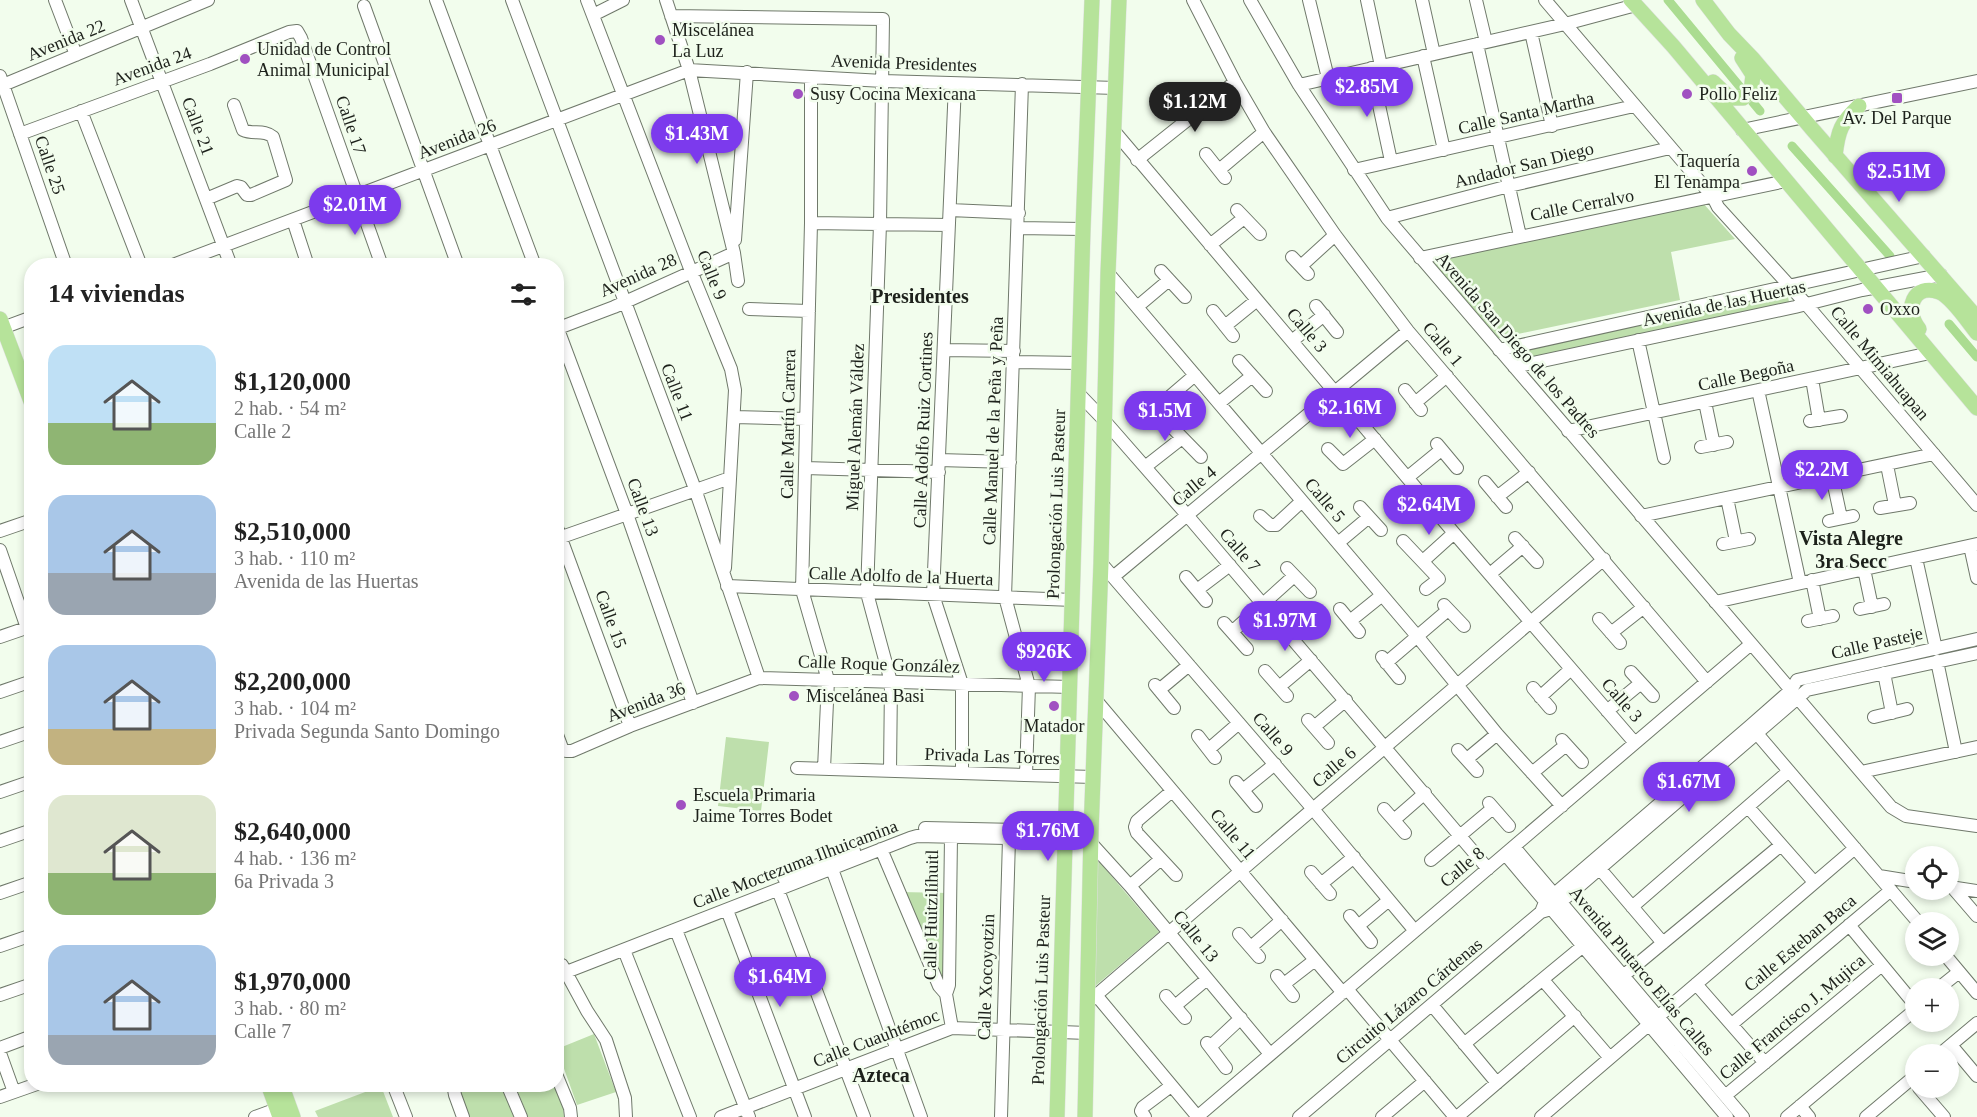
<!DOCTYPE html>
<html lang="es">
<meta charset="utf-8">
<style>
:root{--surface:#fff;--page:#f2f2f2;--text:#222;--muted:#767676;--accent:#7c3aed}
body{margin:0;font-family:"Times New Roman",serif;background:var(--page);color:var(--text);height:100vh;display:flex;flex-direction:column;font-size:22px;white-space:nowrap}
*{box-sizing:border-box;margin:0}
p{font-size:20px;color:var(--muted)}
.icon{flex:none;width:33px;height:33px;fill:none;stroke:currentColor;stroke-width:2;stroke-linecap:round;stroke-linejoin:round}
.map{position:relative;flex:1;overflow:hidden}
.details{position:absolute;left:24px;top:258px;width:540px;height:834px;display:flex;flex-direction:column;background:var(--surface);border-radius:24px;box-shadow:0 3px 9px #0003}
.details>*{flex:none}
.tools{position:absolute;left:1905px;top:846px;display:grid;gap:12px}
.tools a{display:grid;place-items:center;width:54px;height:54px;border-radius:50%;background:var(--surface);box-shadow:0 3px 9px #0003;font-size:30px}
.price{position:absolute;translate:-50% -51px;padding:0 14px;border-radius:21px;background:var(--accent);color:#fff;font-size:20px;line-height:39px;filter:drop-shadow(0 2px 3px #0008)}
.price::after{content:'';position:absolute;left:50%;top:36px;width:18px;height:14px;margin-left:-9px;background:inherit;clip-path:polygon(0 0,100% 0,50% 100%)}
.price.selected{background:#222;color:#fff}
ul{padding:0;list-style:none}
li{display:flex;align-items:center;gap:18px;height:150px;padding:0 24px}
li span{display:grid;place-items:center;flex:none;width:168px;height:120px;border-radius:18px;color:#555}
li>.icon{margin-inline-start:auto}
span .icon{width:72px;height:72px;fill:#fffc;stroke-width:1}
li b{font-size:26px}
h2{display:flex;justify-content:space-between;align-items:center;height:72px;padding:0 24px;font-size:26px}
.map>svg:first-child{display:block}
</style>
<div class="map">
<svg width="1977" height="1117" viewBox="0 0 1977 1117">
<rect width="100%" height="100%" fill="#f2fded"/>
<path fill="#bedfac" d="M1702,202L1735,239L1671,252L1680,300L1494,339L1426,259Z
M1783,293L1788,297L1789,302L1772,308L1520,363L1508,352Z
M726,737L769,742L761,811L718,806Z
M1097,859L1159,932L1094,987Z
M901,892L948,893L946,987H942Z
M594,1034L616,1092L577,1105L557,1049Z
M472,1085H501L514,1117H469L459,1090Z
M515,1085H555L563,1108L564,1117H528Z
M381,1086L393,1117H318L315,1111Z"/>
<g fill="none" stroke-linecap="round" stroke-linejoin="round">
<path stroke="#abdc91" stroke-width="9" d="M1668,0L1760,111
M1792,146L1890,256
M1949,324L1977,357"/>
<defs>
<path id="minor" d="M55,0L76,55
M131,0L231,266
M436,0L535,266
M512,0L695,489L759,678
M587,0L691,271L731,369L735,390L725,568
M666,0L689,70L734,253L738,281
M1193,0L1235,82L1264,132L1335,235L1408,331L1707,682
M1250,0L1299,85L1387,218L1891,807L1906,816L1977,826
M1309,0L1328,78
M1367,0L1381,66
M1422,0L1434,54
M1476,0L1486,42
M1545,0L1713,197L1718,207L1806,304L1977,505
M364,6L458,266
M593,15L623,0
M671,16L883,19L880,224L867,593L891,682L890,771
M1531,32L1552,126
M1477,44L1520,236
M1423,56L1444,150
M1371,68L1391,161
M0,76L66,266
M811,77V223L802,590L828,680L824,769
M955,84L933,595L962,684V773
M1022,84L1005,597L1029,686L1026,775
M3,85L208,0
M1299,85L1565,24L1636,5
M81,111L141,266
M1742,130L1977,81
M1115,132L1454,533L1635,743
M20,134L210,64L289,32L297,31L301,38L382,266
M1206,154L1225,178
M1137,160L1235,82
M1219,170L1264,132
M1354,170L1634,106
M206,199L237,186L241,187L247,195H251L286,180L273,137C264,129 253,135 243,130L234,105
M950,210L1019,213
M1237,210L1260,234
M1387,218L1509,186L1670,148
M293,220L308,266
M811,223L949,225
M1018,228L1083,229
M735,240L747,72
M1210,245L1244,218
M1292,257L1308,274
M1420,258L1786,181
M170,266L689,70L883,81L1116,88
M1301,266L1335,235
M1161,271L1185,297
M1108,273L1417,636L1497,734L1562,806
M1316,306L1337,332
M1137,307L1169,280
M749,309L809,311
M1213,311L1233,336
M556,324L627,514L693,703
M1225,326L1257,300
M0,329L32,317
M556,329L614,307L734,253
M1638,340L1664,458
M1292,341L1324,315
M944,350L1014,351
M1499,350L1924,256
M1239,361L1266,391
M1013,362L1079,363
M1514,367L1795,307L1862,290L1941,275
M1195,375L1160,405V415L1201,457
M1812,379L1819,420
M1405,390L1421,410
M1758,390L1800,583
M1079,394L1103,419L1187,515L1488,869
M1705,402L1714,445
M1219,403L1252,376
M1415,403L1447,376
M734,417L806,419
M1810,421L1841,416
M1568,431L1930,353
M1437,444L1457,468
M1701,447L1727,442
M1328,449L1343,464L1375,439
M939,460L1010,462
M1887,465L1895,505
M1145,467L1182,438
M805,468L939,472
M1832,476L1841,518
M1408,477L1441,450
M1485,482L1506,507
M1497,497L1529,472
M1727,498L1736,541
M1360,507L1381,530
M1880,508L1910,503
M1260,516L1270,525H1276L1302,501
M1641,516L1934,454
M1829,521L1853,516
M556,525L630,726
M0,531L32,520
M1515,538L1537,562
M556,539L730,478
M1403,541L1439,579L1426,589
M1338,543L1369,517
M1723,544L1749,539
M1970,546L1977,578
M0,550L27,628
M1916,558L1936,649
M1423,561L1454,533
M1101,563L1313,809L1415,931
M1287,568L1310,592
M1864,569L1872,607
M1490,574L1523,546
M1113,577L1408,331
M1186,577L1206,601
M1812,580L1820,619
M727,586L1073,600
M1197,590L1230,565
M1715,602L1977,544
M1444,605L1464,626
M1340,609L1359,632
M1860,609L1884,604
M1599,619L1620,643
M1350,621L1381,596
M1808,621L1833,616
M1224,623L1247,649
M1232,632L1294,576
M1611,633L1644,607
M0,637L32,626
M1382,657L1399,678
M1937,661L1956,752
M1386,663L1448,610
M1265,671L1287,696
M1631,672L1653,696
M1884,673L1892,713
M1155,685L1174,708
M1279,687L1311,660
M1533,688L1550,708
M1159,690L1189,665
M0,692L32,681
M1540,697L1571,669
M1095,699L1343,993
M1607,711L1641,683
M1874,717L1907,709
M1308,720L1328,743
M1314,727L1346,700
M1753,729L1918,922
M556,732L562,748L566,751H572L630,726L759,678L1070,687
M1198,736L1215,758
M1562,740L1582,762
M0,742L32,731
M1209,749L1239,723
M1458,750L1477,771
M1467,759L1497,734
M797,768L1093,777
M1861,772L1977,747
M1532,773L1566,745
M1236,782L1256,806
M1243,790L1275,764
M1172,791L1137,821L1135,827L1137,833L1176,875
M0,792L32,781
M1489,803L1509,826
M1748,807L1814,882
M1384,809L1405,833
M1394,820L1425,793
M925,828L1066,831
M951,837L949,985L946,994L952,1028
M0,841L32,830
M1091,843L1130,886L1270,1054
M1514,847L1743,1117
M881,849L939,986L946,994
M1505,854L1727,1117
M1431,860L1493,808
M832,869L921,1117
M1600,869L1663,943
M1311,872L1330,894
M1879,876L1916,882
M784,878L854,851
M1321,884L1354,857
M1130,886L1161,859
M1950,887L1977,891
M1952,887L1977,916
M778,890L864,1117
M0,893L32,882
M1632,907L1789,771
M727,910L805,1117
M1541,912L1545,902L1750,726L1791,690L1797,680L1977,639
M1350,916L1371,942
M1849,925L1916,1006
M1358,926L1389,900
M676,930L749,1117
M1239,934L1259,957
M0,946L32,935
M1251,947L1282,920
M624,950L690,1117
M1946,956L1977,993
M562,965L587,1011L606,1040L625,1098L626,1117
M556,976L910,838L917,836L1091,840
M1277,976L1293,996
M1623,976L1781,845
M1543,980L1610,1058
M1284,984L1315,960
M1696,984L1765,1063
M1939,988L1959,972
M1347,989L1455,1117
M0,995L32,984
M1096,995L1197,1116
M1166,996L1185,1018
M1087,1003L1604,559
M1432,1005L1497,1083
M1175,1006L1207,979
M1732,1024L1891,890
M1207,1043L1226,1068
M1464,1044L1583,946
M1951,1045L1977,1076
M1210,1047L1241,1018
M0,1048L32,1036
M0,1053L14,1092
M1940,1054L1977,1023
M556,1074L570,1108L571,1117
M393,1084L406,1117
M453,1084L455,1095L463,1117
M507,1084L521,1117
M1919,1088L1944,1117
M1725,1096L1882,965
M0,1097L37,1084
M1800,1106L1809,1117
M255,1117L277,1109
M721,1117L952,1028L1087,1033
M1001,1117L1009,839
M1145,1117L1141,1111L1143,1107L1171,1086
M1197,1117L1751,644
M1299,1117L1541,912L1551,909L1569,895L1807,690L1977,653
M1382,1117L1425,1081
M1457,1117L1575,1016
M1541,1117L1855,848
M1787,1117L1916,1009
M1866,1117L1916,1075"/>
<path id="major" d="M1631,0L1673,46L1977,408
M1703,0L1729,34L1753,59L1813,130L1977,318
M1713,82L1730,98H1743L1751,91L1753,75L1742,58
M1835,156C1838,130 1841,123 1859,106
M0,319L32,404
M1919,329C1903,309 1914,283 1939,292C1952,297 1968,322 1977,333
M268,1084L280,1117
M281,1084L293,1117
M1057,1117L1083,229L1092,0
M1085,1117L1091,832L1101,563L1108,273L1119,0"/>
</defs>
<use href="#minor" stroke="#70796b" stroke-width="14"/>
<use href="#major" stroke="#dfe0df" stroke-width="16"/>
<use href="#minor" stroke="#fff" stroke-width="12"/>
<use href="#major" stroke="#b6e39a" stroke-width="15"/>
</g>
<g fill="#a050c1" stroke="#f2fded" stroke-width="2">
<circle cx="660" cy="40" r="6"/>
<circle cx="245" cy="59" r="6"/>
<circle cx="798" cy="94" r="6"/>
<circle cx="1687" cy="94" r="6"/>
<rect x="1891" y="92" width="12" height="12" rx="3"/>
<circle cx="1752" cy="171" r="6"/>
<circle cx="1868" cy="309" r="6"/>
<circle cx="794" cy="696" r="6"/>
<circle cx="1054" cy="706" r="6"/>
<circle cx="681" cy="805" r="6"/>
</g>
<g text-anchor="middle" dominant-baseline="central" stroke-width="5" stroke-linejoin="round" paint-order="stroke">
<g font-size="18" fill="#1d211b" stroke="#f2fded" text-anchor="start">
<text x="672" y="30">Miscelánea<tspan x="672" dy="21">La Luz</tspan></text>
<text x="257" y="49">Unidad de Control<tspan x="257" dy="21">Animal Municipal</tspan></text>
<text x="810" y="94">Susy Cocina Mexicana</text>
<text x="1699" y="94">Pollo Feliz</text>
<text x="1897" y="118" text-anchor="middle">Av. Del Parque</text>
<text x="1740" y="161" text-anchor="end">Taquería<tspan x="1740" dy="21">El Tenampa</tspan></text>
<text x="1880" y="309">Oxxo</text>
<text x="806" y="696">Miscelánea Basi</text>
<text x="1054" y="726" text-anchor="middle">Matador</text>
<text x="693" y="795">Escuela Primaria<tspan x="693" dy="21">Jaime Torres Bodet</tspan></text>
</g>
<g font-size="18" fill="#1d211b" stroke="#f2fded">
<text transform="translate(66 40) rotate(-22)">Avenida 22</text>
<text transform="translate(904 63) rotate(2)">Avenida Presidentes</text>
<text transform="translate(152 66) rotate(-20)">Avenida 24</text>
<text transform="translate(1526 113) rotate(-13)">Calle Santa Martha</text>
<text transform="translate(351 125) rotate(71)">Calle 17</text>
<text transform="translate(198 126) rotate(69)">Calle 21</text>
<text transform="translate(457 139) rotate(-21)">Avenida 26</text>
<text transform="translate(50 165) rotate(71)">Calle 25</text>
<text transform="translate(1524 165) rotate(-14)">Andador San Diego</text>
<text transform="translate(1582 205) rotate(-11)">Calle Cerralvo</text>
<text transform="translate(638 275) rotate(-24)">Avenida 28</text>
<text transform="translate(712 275) rotate(68)">Calle 9</text>
<text transform="translate(1724 303) rotate(-12)">Avenida de las Huertas</text>
<text transform="translate(1307 330) rotate(50)">Calle 3</text>
<text transform="translate(1443 344) rotate(50)">Calle 1</text>
<text transform="translate(1518 345) rotate(49)">Avenida San Diego de los Padres</text>
<text transform="translate(1880 363) rotate(50)">Calle Mimiahuapan</text>
<text transform="translate(1746 375) rotate(-12)">Calle Begoña</text>
<text transform="translate(677 392) rotate(69)">Calle 11</text>
<text transform="translate(788 424) rotate(-89)">Calle Martín Carrera</text>
<text transform="translate(855 427) rotate(-88)">Miguel Alemán Váldez</text>
<text transform="translate(923 430) rotate(-88)">Calle Adolfo Ruiz Cortines</text>
<text transform="translate(993 431) rotate(-88)">Calle Manuel de la Peña y Peña</text>
<text transform="translate(1194 486) rotate(-40)">Calle 4</text>
<text transform="translate(1325 500) rotate(50)">Calle 5</text>
<text transform="translate(1056 504) rotate(-88)">Prolongación Luis Pasteur</text>
<text transform="translate(643 507) rotate(70)">Calle 13</text>
<text transform="translate(1240 550) rotate(49)">Calle 7</text>
<text transform="translate(901 576) rotate(2)">Calle Adolfo de la Huerta</text>
<text transform="translate(611 619) rotate(70)">Calle 15</text>
<text transform="translate(1877 643) rotate(-13)">Calle Pasteje</text>
<text transform="translate(879 664) rotate(2)">Calle Roque González</text>
<text transform="translate(1622 700) rotate(49)">Calle 3</text>
<text transform="translate(646 702) rotate(-21)">Avenida 36</text>
<text transform="translate(1273 734) rotate(49)">Calle 9</text>
<text transform="translate(992 756) rotate(2)">Privada Las Torres</text>
<text transform="translate(1334 767) rotate(-41)">Calle 6</text>
<text transform="translate(1233 834) rotate(50)">Calle 11</text>
<text transform="translate(795 864) rotate(-21)">Calle Moctezuma Ilhuicamina</text>
<text transform="translate(1462 867) rotate(-40)">Calle 8</text>
<text transform="translate(931 915) rotate(-89)">Calle Huitzilíhuitl</text>
<text transform="translate(1196 936) rotate(51)">Calle 13</text>
<text transform="translate(1800 943) rotate(-40)">Calle Esteban Baca</text>
<text transform="translate(1642 971) rotate(50)">Avenida Plutarco Elías Calles</text>
<text transform="translate(986 977) rotate(-88)">Calle Xocoyotzin</text>
<text transform="translate(1041 990) rotate(-88)">Prolongación Luis Pasteur</text>
<text transform="translate(1409 1001) rotate(-40)">Circuito Lázaro Cárdenas</text>
<text transform="translate(1792 1017) rotate(-40)">Calle Francisco J. Mujica</text>
<text transform="translate(876 1038) rotate(-21)">Calle Cuauhtémoc</text>
</g>
<g font-size="20" font-weight="bold" fill="#1d211b" stroke="#f2fded">
<text x="920" y="296">Presidentes</text>
<text x="1851" y="538">Vista Alegre<tspan x="1851" dy="23">3ra Secc</tspan></text>
<text x="881" y="1075">Azteca</text>
</g>
</g>
</svg>
<div class="tools">
<a><svg class="icon" aria-label="locate" viewBox="0 0 24 24"><circle cx="12" cy="12" r="6"/><path d="M12 2v4M12 18v4M2 12h4M18 12h4"/></svg></a>
<a><svg class="icon" aria-label="layers" viewBox="0 0 24 24"><path d="M12 4l9 5-9 5-9-5zM3 14l9 5 9-5"/></svg></a>
<a>+</a>
<a>−</a>
</div>
<b class="price" style="left:1367px;top:118px">$2.85M</b>
<b class="price selected" style="left:1195px;top:133px">$1.12M</b>
<b class="price" style="left:697px;top:165px">$1.43M</b>
<b class="price" style="left:1899px;top:203px">$2.51M</b>
<b class="price" style="left:355px;top:236px">$2.01M</b>
<b class="price" style="left:1350px;top:439px">$2.16M</b>
<b class="price" style="left:1165px;top:442px">$1.5M</b>
<b class="price" style="left:1822px;top:501px">$2.2M</b>
<b class="price" style="left:1429px;top:536px">$2.64M</b>
<b class="price" style="left:1285px;top:652px">$1.97M</b>
<b class="price" style="left:1044px;top:683px">$926K</b>
<b class="price" style="left:1689px;top:813px">$1.67M</b>
<b class="price" style="left:1048px;top:862px">$1.76M</b>
<b class="price" style="left:780px;top:1008px">$1.64M</b>
<section class="details">
<h2>14 viviendas<svg class="icon" aria-label="filters" viewBox="0 0 24 24"><path d="M4 7h16M4 17h16"/><circle cx="9" cy="7" r="2"/><circle cx="15" cy="17" r="2"/></svg></h2>
<ul>
<li><span style="background:linear-gradient(#bfe0f5 65%,#8fb573 0)"><svg class="icon" aria-label="home" viewBox="0 0 24 24"><path d="M3 11l9-7 9 7M6 9v11h12V9"/></svg></span><div><b>$1,120,000</b><p>2 hab. · 54 m²</p><p>Calle 2</p></div></li>
<li><span style="background:linear-gradient(#a9c7e8 65%,#9aa5b1 0)"><svg class="icon" aria-label="home" viewBox="0 0 24 24"><path d="M3 11l9-7 9 7M6 9v11h12V9"/></svg></span><div><b>$2,510,000</b><p>3 hab. · 110 m²</p><p>Avenida de las Huertas</p></div></li>
<li><span style="background:linear-gradient(#a9c7e8 70%,#c2b280 0)"><svg class="icon" aria-label="home" viewBox="0 0 24 24"><path d="M3 11l9-7 9 7M6 9v11h12V9"/></svg></span><div><b>$2,200,000</b><p>3 hab. · 104 m²</p><p>Privada Segunda Santo Domingo</p></div></li>
<li><span style="background:linear-gradient(#dfe7d0 65%,#8fb573 0)"><svg class="icon" aria-label="home" viewBox="0 0 24 24"><path d="M3 11l9-7 9 7M6 9v11h12V9"/></svg></span><div><b>$2,640,000</b><p>4 hab. · 136 m²</p><p>6a Privada 3</p></div></li>
<li><span style="background:linear-gradient(#a9c7e8 75%,#9aa5b1 0)"><svg class="icon" aria-label="home" viewBox="0 0 24 24"><path d="M3 11l9-7 9 7M6 9v11h12V9"/></svg></span><div><b>$1,970,000</b><p>3 hab. · 80 m²</p><p>Calle 7</p></div></li>
</ul>
</section>
</div>
